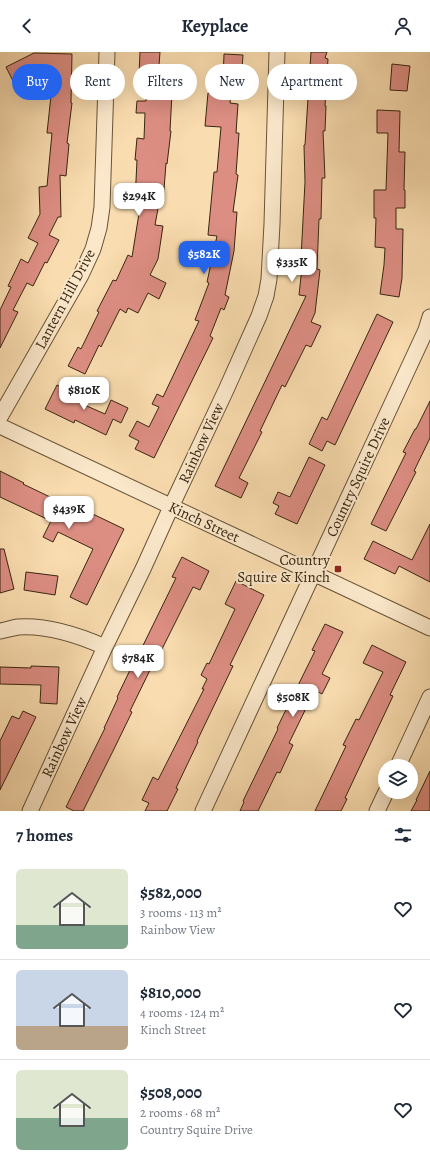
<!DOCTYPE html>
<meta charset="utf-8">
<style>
:root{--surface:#fff;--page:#f2f2f3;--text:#1f2937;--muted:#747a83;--line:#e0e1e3;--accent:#2563eb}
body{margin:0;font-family:Alegreya,serif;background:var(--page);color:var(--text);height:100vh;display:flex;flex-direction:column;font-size:15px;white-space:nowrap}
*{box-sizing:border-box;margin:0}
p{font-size:13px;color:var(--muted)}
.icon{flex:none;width:22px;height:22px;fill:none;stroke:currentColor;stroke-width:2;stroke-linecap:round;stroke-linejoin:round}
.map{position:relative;height:759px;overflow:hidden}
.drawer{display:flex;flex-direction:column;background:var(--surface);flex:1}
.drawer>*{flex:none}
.guide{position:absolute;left:12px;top:12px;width:406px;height:36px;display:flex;gap:8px}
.fabs{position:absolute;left:378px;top:707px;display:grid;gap:8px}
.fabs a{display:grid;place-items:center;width:40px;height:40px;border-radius:50%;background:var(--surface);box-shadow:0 4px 16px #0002;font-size:20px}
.price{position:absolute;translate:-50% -34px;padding:0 9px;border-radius:8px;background:#fff;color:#222;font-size:13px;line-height:26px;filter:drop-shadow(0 1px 2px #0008)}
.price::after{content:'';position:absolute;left:50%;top:24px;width:12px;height:9px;margin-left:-6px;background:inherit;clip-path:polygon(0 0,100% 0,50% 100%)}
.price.on{background:var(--accent);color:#fff}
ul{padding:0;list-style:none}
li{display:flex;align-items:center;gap:12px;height:100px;padding:0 16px}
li+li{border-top:1px solid var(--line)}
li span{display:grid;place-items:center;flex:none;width:112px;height:80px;border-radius:6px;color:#555}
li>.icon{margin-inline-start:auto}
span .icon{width:48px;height:48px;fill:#fffc;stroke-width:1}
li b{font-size:17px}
h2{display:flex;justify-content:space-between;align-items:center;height:48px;padding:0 16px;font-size:17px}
.tag{padding:0 14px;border-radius:18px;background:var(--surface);box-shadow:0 4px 16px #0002;font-size:14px;line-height:36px}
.tag.on{background:var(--accent);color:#fff}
header{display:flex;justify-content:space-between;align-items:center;height:52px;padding:0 16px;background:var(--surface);font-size:18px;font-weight:700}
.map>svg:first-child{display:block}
</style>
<header><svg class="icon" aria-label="back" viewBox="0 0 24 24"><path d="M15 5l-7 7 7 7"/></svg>Keyplace<svg class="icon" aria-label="person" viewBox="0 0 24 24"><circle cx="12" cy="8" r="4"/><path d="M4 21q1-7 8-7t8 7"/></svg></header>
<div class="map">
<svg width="430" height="759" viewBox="0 0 430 759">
<rect width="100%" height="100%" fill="#f9dcaf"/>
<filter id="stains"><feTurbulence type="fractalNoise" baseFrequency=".005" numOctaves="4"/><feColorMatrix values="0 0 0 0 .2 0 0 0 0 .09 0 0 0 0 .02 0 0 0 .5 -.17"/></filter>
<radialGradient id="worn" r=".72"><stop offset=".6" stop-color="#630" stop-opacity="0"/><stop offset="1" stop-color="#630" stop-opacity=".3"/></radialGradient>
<path fill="#dd8e83" stroke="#382610" d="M140,0H160L157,40L172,41L170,79H171L167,112L166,111L163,151H159L155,173L163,174L158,207L150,223L166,231L159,247L148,241L138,261L128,256L126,261L120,257L101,295L99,293L85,322L68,314L78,295L81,297L99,260L97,259L113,228L116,229L128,203L132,205L141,149H135L137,108H135L137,86L144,87L145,61H136L137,49H146L148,23H139Z
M311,0H327L325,6L328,7L325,54H326L325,79H323L325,126H322L321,167H319L317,217L320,218L315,261L311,270L321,274L311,295L306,293L285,335L282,333L260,379L262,380L239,426L248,431L241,446L215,434L306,244L299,243L303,206H301L305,130L304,93H305Z
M34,1L72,2L71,51H72L67,91L69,92L66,124L60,123L61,165H58L49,183L59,188L47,211L45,210L33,234L27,231L13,258L18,260L0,296V258L11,235L8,234L21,207L28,211L38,191L28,186L40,162L39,135L47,134L52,81H47L52,34H47L48,14L14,31L6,15Z
M224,2L243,3L241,30L223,29Z
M392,12L410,14L407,39L390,38Z
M208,41L231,43L230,51L238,52L236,81H239L236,122L238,123L233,160H237L234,199L225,243L229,245L224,258L221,256L210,284L213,286L154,406L135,397L139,389L129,384L137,369L149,375L159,355L152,352L157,342L163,345L199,269L195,268L209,231L207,230L217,184L208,183L214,120H217L221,75L205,74Z
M377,58L400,59L399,100H405L404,138H405V156H396V177H403L402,226L399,245L380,242L384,213L385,196L375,195L376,166H374V138H386L388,81H377Z
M377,262L393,270L335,393L327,389L322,399L309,392L322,365L327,368Z
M57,333L76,342L73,348L105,362L111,348L128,356L121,371L113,367L106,383L75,368L74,371L45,357Z
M430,349V386L414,419L416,420L386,479L371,472L406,401L403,400L415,377H416Z
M309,405L325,413L297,472L275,462L279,454L273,451L278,440L290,445Z
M0,419L24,431L23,432L73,456L74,453L124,477L87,553L70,545L93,497L58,480L53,490L43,485L51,469L0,445Z
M430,472V530L399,514L395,522L364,507L373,489L412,508Z
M0,497H4L14,537L0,541Z
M182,505L209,519L200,538L193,535L153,615L152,614L130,659L132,660L114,697L83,759H74L66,755L105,676H104L118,646L117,645L131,616H132L176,526L172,525Z
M26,520L58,524L55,543L24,538Z
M236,529L264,543L230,613L233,614L197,689L198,690L176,736L178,737L167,759H145L149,751L142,748L153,725L158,728L204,637H202L207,627L201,623L207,611L209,612L235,557L225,552Z
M325,572L343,580L322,622L330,626L322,642L315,638L289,691L293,693L280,721L277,720L258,759H240L244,750L243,749L278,677L277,676L315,599L312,598Z
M372,593L406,610L390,643L393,644L345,746L347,747L341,759H315L346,694L343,693L356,667L359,668L383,620L363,611Z
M31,614L59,615L57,652L40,651L41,633L0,632V615L31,616Z
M23,659L36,665L0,738V689L12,664L19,667Z
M430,719V759H411L417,748H416Z"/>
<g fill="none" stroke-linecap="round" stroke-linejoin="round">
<defs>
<path id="minor" d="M0,365L81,223L93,197L99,176L102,155L107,0
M0,374L430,576
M0,579C6,578 12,576 18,575C48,573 78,583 105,595
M398,714L430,645
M30,759L105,595L143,517L171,455L226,338L259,264L266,244L269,227L272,172L277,0
M203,759L426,278L430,265
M377,759L386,740"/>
</defs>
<use href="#minor" stroke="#685438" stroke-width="17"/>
<use href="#minor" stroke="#fbe8cb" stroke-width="15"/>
</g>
<rect fill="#8f2418" stroke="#fbe8cb" stroke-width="1.5" x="334" y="513" width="8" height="8" rx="2"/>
<g text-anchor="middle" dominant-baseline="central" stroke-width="4" stroke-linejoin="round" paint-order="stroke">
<g font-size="15" fill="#382610" stroke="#fbe8cb">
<text transform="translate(65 247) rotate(-62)">Lantern Hill Drive</text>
<text transform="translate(201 391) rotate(-65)">Rainbow View</text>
<text transform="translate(358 425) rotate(-65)">Country Squire Drive</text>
<text transform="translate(204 470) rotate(25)">Kinch Street</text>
<text transform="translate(64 685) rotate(-65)">Rainbow View</text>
</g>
<g font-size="15" fill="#382610" stroke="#fbe8cb" text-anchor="end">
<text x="330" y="508">Country<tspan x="330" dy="17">Squire &amp; Kinch</tspan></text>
</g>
</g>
<rect width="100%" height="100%" filter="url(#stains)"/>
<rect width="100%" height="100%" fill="url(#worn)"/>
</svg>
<div class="fabs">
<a><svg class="icon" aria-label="layers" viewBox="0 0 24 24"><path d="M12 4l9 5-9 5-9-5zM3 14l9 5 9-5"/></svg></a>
</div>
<b class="price" style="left:139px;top:165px">$294K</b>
<b class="price on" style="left:204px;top:223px">$582K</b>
<b class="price" style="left:292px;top:231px">$335K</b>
<b class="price" style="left:84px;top:359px">$810K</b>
<b class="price" style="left:69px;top:478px">$439K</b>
<b class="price" style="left:138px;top:627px">$784K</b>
<b class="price" style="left:293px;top:666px">$508K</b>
<div class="guide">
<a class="tag on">Buy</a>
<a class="tag">Rent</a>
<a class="tag">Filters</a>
<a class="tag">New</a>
<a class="tag">Apartment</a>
</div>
</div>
<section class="drawer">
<h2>7 homes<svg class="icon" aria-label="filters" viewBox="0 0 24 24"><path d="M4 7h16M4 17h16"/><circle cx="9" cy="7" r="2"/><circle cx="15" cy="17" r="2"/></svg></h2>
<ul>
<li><span style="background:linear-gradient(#dfe7d0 70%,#7fa58c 0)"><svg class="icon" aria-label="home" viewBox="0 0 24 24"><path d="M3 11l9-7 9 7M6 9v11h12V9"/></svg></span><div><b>$582,000</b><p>3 rooms · 113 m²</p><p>Rainbow View</p></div><svg class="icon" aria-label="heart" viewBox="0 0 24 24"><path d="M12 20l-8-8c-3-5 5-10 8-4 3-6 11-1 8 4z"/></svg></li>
<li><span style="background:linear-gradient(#c9d6e8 70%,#b9a48a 0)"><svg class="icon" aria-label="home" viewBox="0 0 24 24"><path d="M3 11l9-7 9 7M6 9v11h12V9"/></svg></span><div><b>$810,000</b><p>4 rooms · 124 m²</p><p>Kinch Street</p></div><svg class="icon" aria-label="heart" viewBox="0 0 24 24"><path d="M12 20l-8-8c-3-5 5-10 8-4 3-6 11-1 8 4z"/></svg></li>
<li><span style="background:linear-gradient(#dfe7d0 60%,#7fa58c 0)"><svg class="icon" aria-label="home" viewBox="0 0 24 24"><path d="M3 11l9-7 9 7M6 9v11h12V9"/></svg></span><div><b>$508,000</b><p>2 rooms · 68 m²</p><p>Country Squire Drive</p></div><svg class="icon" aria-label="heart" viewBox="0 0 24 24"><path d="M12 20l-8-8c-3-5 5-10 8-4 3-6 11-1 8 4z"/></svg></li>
</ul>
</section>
